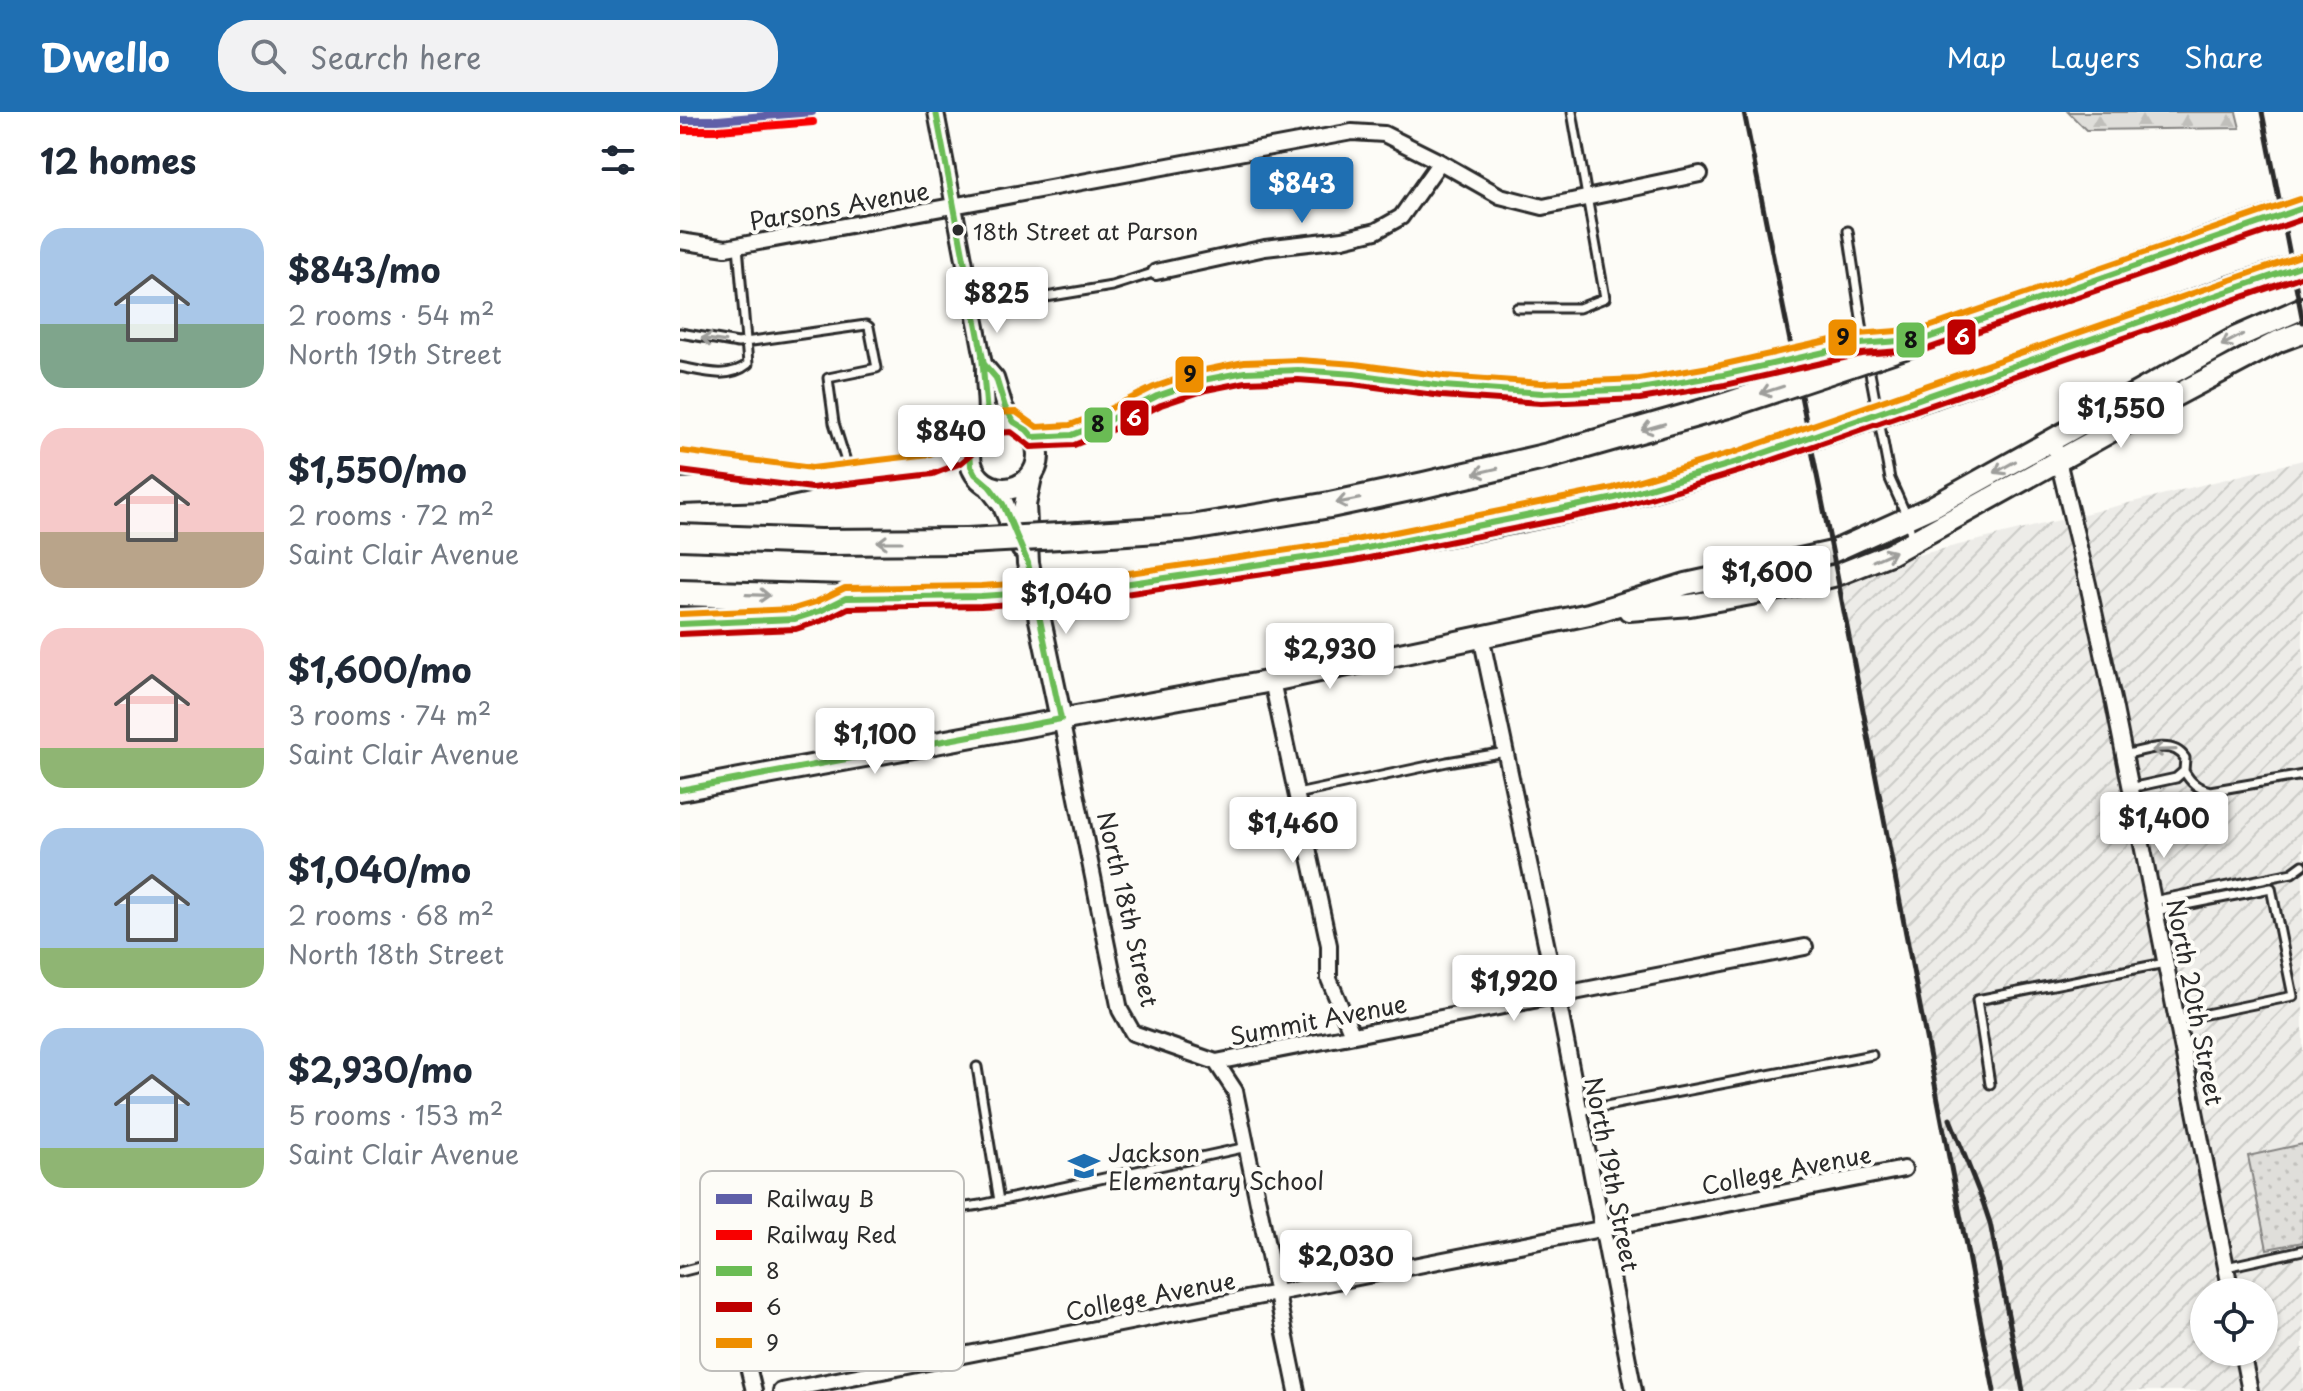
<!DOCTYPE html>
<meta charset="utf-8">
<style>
:root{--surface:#fff;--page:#f2f2f3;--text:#1f2937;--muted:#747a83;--accent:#1f6fb2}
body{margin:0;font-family:"Playpen Sans",sans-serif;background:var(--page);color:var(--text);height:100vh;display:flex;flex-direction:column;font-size:30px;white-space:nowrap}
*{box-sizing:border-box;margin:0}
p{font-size:26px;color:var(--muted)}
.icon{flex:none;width:44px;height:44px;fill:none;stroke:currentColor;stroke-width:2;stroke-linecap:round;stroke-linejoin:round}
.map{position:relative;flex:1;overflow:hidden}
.details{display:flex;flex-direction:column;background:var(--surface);width:680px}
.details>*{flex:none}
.tools{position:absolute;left:1510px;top:1166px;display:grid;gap:16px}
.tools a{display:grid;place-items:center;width:88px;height:88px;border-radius:50%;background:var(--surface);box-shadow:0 2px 6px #0004;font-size:40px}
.price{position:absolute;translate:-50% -68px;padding:0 18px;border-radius:8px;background:#fff;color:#222;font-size:26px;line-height:52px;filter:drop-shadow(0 2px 4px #0008)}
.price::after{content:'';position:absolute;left:50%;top:48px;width:24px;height:18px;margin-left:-12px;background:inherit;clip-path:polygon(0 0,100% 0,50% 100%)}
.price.current{background:var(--accent);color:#fff}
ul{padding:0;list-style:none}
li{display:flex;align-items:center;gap:24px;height:200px;padding:0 40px}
li span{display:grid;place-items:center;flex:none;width:224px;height:160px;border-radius:24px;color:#555}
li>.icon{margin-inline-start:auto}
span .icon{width:96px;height:96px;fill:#fffc;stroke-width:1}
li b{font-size:34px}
h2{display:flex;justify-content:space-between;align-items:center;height:96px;padding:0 40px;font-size:34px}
header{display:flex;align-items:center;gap:48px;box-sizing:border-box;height:112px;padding:0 40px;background:var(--accent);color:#fff}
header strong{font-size:38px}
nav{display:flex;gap:44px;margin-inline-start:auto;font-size:28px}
.search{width:560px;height:72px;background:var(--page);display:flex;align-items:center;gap:20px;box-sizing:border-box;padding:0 28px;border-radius:32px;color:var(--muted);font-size:30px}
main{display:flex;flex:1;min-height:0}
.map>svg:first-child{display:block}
</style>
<header>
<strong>Dwello</strong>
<div class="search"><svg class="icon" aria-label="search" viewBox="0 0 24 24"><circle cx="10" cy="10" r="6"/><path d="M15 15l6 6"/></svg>Search here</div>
<nav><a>Map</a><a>Layers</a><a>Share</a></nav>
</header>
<main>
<section class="details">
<h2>12 homes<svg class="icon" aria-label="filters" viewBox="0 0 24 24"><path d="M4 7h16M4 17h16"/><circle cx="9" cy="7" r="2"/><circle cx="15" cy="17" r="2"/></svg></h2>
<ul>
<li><span style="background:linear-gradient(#a9c7e8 60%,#7fa58c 0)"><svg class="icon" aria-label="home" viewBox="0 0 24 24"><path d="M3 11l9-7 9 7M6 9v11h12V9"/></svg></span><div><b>$843/mo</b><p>2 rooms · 54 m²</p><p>North 19th Street</p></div></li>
<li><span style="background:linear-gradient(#f6c9c9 65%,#b9a48a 0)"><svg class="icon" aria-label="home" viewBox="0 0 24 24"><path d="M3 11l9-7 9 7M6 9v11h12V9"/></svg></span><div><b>$1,550/mo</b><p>2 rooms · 72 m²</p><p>Saint Clair Avenue</p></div></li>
<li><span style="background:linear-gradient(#f6c9c9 75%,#8fb573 0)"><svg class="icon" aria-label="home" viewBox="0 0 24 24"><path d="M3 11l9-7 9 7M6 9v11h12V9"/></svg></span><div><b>$1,600/mo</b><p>3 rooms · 74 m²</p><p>Saint Clair Avenue</p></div></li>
<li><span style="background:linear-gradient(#a9c7e8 75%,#8fb573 0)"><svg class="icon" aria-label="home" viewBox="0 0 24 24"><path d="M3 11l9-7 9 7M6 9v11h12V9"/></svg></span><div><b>$1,040/mo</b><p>2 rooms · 68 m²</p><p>North 18th Street</p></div></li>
<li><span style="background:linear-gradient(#a9c7e8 75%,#8fb573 0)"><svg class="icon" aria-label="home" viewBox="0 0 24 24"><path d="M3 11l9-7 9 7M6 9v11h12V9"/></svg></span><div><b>$2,930/mo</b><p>5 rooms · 153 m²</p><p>Saint Clair Avenue</p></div></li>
</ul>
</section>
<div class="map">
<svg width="1623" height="1279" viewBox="0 0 1623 1279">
<defs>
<pattern id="industrial-furrows" width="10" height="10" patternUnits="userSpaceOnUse" patternTransform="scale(2)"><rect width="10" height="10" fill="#edece8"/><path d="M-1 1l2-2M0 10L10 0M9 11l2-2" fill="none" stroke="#cbcbc7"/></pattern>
<pattern id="green-dots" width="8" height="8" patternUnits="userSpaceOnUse" patternTransform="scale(2)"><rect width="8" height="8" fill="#dfdeda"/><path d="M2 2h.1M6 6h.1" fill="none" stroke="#c0bfbb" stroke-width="1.8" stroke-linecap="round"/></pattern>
<pattern id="forest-firs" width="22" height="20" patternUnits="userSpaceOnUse" patternTransform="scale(2)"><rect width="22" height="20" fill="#dfdeda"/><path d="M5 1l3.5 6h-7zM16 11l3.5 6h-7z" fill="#c0bfbb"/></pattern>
</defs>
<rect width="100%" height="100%" fill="#fdfcf7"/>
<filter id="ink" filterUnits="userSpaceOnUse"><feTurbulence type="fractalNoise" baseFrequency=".0125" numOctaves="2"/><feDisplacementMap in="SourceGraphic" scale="16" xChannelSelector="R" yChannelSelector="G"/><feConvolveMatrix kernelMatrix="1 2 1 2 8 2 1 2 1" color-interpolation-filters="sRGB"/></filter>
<g filter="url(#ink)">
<path fill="url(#industrial-furrows)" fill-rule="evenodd" d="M1623,348V1279H1314L1157,463ZM1524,1180H1584V1240H1524Z"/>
<path fill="url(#green-dots)" stroke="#858482" stroke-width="2" d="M1623,1032V1130L1587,1137L1568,1044Z"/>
<path fill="url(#forest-firs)" stroke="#858482" stroke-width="2" d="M1388,0H1556L1560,16L1406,18Z"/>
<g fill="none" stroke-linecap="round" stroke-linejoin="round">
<defs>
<path id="lane" d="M1168,119L1184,226
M837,196H899L925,186L892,0
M294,201L354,187L432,174L476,160
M0,221L58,231L186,213L189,215L197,256L148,266L154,311L169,359
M1188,250L1210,367L1228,407L1232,428
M0,255C23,259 48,268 68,252L58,134
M1444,643C1463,639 1492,626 1505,646L1504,659L1496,666L1450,676
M1504,659C1511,671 1517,676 1530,679L1623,663
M617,682L767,650L826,640
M1473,789L1612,761L1623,753
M1475,799L1591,776L1613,884L1497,908
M297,955L319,1089
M1310,972L1297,888L1485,851
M900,999L1192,943
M1546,1155L1623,1138
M0,1160L20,1155L44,1157L65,1148L110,1135L159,1128L197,1116L226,1104L300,1093L567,1035"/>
<path id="street" d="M256,0L304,252C303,273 308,294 305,315
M0,129L46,136L672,20L704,22L760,50L820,84L863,95L1020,62
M476,160L585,136L663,127L696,119L721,105L760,50
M304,252L316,266L325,295L334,310
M1373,328L1408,472L1434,592L1551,1180
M801,524L877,883L954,1279
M592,569L649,833V867L672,922
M381,607L440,898L453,921L536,950L555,979L617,1279
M536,950L1125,835
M44,1157L74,1279
M1562,1240L1570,1279
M101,1279L1224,1057"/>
<path id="secondary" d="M290 343a34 34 0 1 1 68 0a34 34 0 1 1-68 0Z
M351,365L345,393L348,451L381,607
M309,374L323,392L342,436
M949,498L1010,493L1099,477L1157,463L1210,442L1493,285L1599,229L1623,220
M0,678L592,569L909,502L1006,472L1152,440L1252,395L1555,226L1623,196"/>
<path id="primary" d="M0,349L132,366L252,352L275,343L293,328"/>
<path id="highway" d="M1245,227L1541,124
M1253,283L1549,178
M353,325L392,323L425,310L477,284L523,268L565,260L618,258L674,262L763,274L862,281L960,277L1043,263
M0,379L85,376L132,366
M399,423L511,416L650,393L744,373L868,344L1048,293
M0,425L140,430L287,429
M409,477C585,453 759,427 932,387C975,377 1018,361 1061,349
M0,481L166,486L301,484
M0,512L115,507L140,499L161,489"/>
</defs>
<use href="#lane" stroke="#2b2b2b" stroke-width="13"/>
<use href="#street" stroke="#2b2b2b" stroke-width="20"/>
<use href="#secondary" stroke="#2b2b2b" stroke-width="26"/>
<use href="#primary" stroke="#2b2b2b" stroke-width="28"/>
<use href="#highway" stroke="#2b2b2b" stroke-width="30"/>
<use href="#lane" stroke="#fdfcf7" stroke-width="7"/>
<use href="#street" stroke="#fdfcf7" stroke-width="14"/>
<use href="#secondary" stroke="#fdfcf7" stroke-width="20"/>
<use href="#primary" stroke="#fdfcf7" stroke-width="22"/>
<use href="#highway" stroke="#fdfcf7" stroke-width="24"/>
<path stroke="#2b2b2b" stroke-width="5" d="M1064,0L1157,463L1314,1279
M1582,0L1623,210
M1270,1007L1303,1090L1310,1111L1343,1279"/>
<defs>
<path id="highway-bridge" d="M1541,124L1623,96
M1549,178L1623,153
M1043,263L1180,232L1203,230
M1048,293L1245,227
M1061,349L1253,283
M287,429L399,423
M301,484L409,477"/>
</defs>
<use href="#highway-bridge" stroke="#2b2b2b" stroke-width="30" stroke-linecap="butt"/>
<use href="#highway-bridge" stroke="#fdfcf7" stroke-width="24"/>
<defs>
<path id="bus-1" d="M256,0L304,252L316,266L325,295L334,310L347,318L353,325L392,323L425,310L477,284L523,268L565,260L618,258L674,262L763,274L862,281L960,277L1043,263L1180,232L1245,227L1623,96
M0,512L115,507L140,499L166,486L301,484L409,477L672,439L935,386L1061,349L1623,153
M0,678L381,607L348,451L323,392L309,374L295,362L291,354L290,336L293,328L305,315L307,303L302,244"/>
<path id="bus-2" d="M0,359L132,376L253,362L281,351L300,335L305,327L316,321L331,320L351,335L394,333L429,319L481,293L526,278L566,270L618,268L673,272L762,284L861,291L960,287L1045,273L1181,242L1247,237L1623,107
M0,522L116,517L144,508L168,496L301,494L410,487L674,449L937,396L1064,358L1623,164"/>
<path id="bus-3" d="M1,339L132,356L250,342L270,334L285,321L292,312L311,301L336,300L357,315L390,313L421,301L474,275L520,259L564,250L619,248L675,252L764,264L862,271L959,267L1041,253L1178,222L1243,217L1620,87
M0,502L113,497L136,490L165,476L301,474L408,467L670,429L933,376L1058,339L1620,144"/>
</defs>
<use href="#bus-1" stroke="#fdfcf7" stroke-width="12"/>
<use href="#bus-2" stroke="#fdfcf7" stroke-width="12"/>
<use href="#bus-3" stroke="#fdfcf7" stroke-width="12"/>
<use href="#bus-1" stroke="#6abc54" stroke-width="6"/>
<use href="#bus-2" stroke="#be0000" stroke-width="6"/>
<use href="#bus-3" stroke="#ee8e00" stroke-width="6"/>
<defs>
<path id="rail-1" d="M0,8H38L132,0"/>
<path id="rail-2" d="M0,18H39L133,10"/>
</defs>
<use href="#rail-1" stroke="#fdfcf7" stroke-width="14"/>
<use href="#rail-2" stroke="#fdfcf7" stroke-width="14"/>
<use href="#rail-1" stroke="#5f5fa8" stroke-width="8"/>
<use href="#rail-2" stroke="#f80000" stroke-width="8"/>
</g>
<defs><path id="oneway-shaft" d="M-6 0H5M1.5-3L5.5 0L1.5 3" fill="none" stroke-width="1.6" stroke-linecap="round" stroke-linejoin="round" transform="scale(2)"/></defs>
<g stroke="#9e9e9b">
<use href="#oneway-shaft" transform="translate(33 228) rotate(-172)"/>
<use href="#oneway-shaft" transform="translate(1552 228) rotate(152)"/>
<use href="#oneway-shaft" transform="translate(1092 278) rotate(162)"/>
<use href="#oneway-shaft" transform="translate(973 315) rotate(164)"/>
<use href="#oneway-shaft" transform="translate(1325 355) rotate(151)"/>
<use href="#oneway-shaft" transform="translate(806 359) rotate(167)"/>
<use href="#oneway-shaft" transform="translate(668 389) rotate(169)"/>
<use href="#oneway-shaft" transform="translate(209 430) rotate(180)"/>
<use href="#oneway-shaft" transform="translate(1204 444) rotate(-24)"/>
<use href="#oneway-shaft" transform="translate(78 483) rotate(2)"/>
<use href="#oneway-shaft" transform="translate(1484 638) rotate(178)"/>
</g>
</g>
<defs>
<symbol id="school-bare" viewBox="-9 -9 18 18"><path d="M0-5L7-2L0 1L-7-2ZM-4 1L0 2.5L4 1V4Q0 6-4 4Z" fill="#1f6fb2" stroke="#fdfcf7" stroke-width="2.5" paint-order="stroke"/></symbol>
</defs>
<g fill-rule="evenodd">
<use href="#school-bare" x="382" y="1032" width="44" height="44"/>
</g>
<circle fill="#2b2b2b" stroke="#fdfcf7" stroke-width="3" cx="278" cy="118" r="7"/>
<g text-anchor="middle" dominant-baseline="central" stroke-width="8" stroke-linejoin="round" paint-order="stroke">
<g font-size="22" fill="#2b2b2b" stroke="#fdfcf7" text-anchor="start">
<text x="293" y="118">18th Street at Parson</text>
</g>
<g font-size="24" fill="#2b2b2b" stroke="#fdfcf7">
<text transform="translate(159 93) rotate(-10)">Parsons Avenue</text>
<text transform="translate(449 797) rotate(77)">North 18th Street</text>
<text transform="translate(1516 890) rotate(79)">North 20th Street</text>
<text transform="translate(638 907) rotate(-11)">Summit Avenue</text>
<text transform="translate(1106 1057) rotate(-11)">College Avenue</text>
<text transform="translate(933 1062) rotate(79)">North 19th Street</text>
<text transform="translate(470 1183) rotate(-11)">College Avenue</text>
</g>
<g font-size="24" fill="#2b2b2b" stroke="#fdfcf7" text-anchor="start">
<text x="428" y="1040">Jackson<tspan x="428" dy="28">Elementary School</tspan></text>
</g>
</g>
<rect x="20" y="1059" width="264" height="200" rx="12" fill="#fdfcf7" stroke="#bebdba" stroke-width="2"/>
<rect x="36" y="1082" width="36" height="10" fill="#5f5fa8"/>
<rect x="36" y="1118" width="36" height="10" fill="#f80000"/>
<rect x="36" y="1154" width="36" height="10" fill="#6abc54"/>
<rect x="36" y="1190" width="36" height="10" fill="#be0000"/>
<rect x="36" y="1226" width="36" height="10" fill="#ee8e00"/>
<g font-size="22" fill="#2b2b2b">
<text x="86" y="1095">Railway B</text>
<text x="86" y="1131">Railway Red</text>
<text x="86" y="1167">8</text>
<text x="86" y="1203">6</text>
<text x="86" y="1239">9</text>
</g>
<g stroke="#fdfcf7" stroke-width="3">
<rect x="1266" y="206" width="31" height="38" rx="8" fill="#be0000"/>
<rect x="1147" y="206" width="31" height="39" rx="8" fill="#ee8e00"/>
<rect x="1215" y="209" width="31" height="38" rx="8" fill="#6abc54"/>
<rect x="494" y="243" width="31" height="39" rx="8" fill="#ee8e00"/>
<rect x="439" y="287" width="31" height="38" rx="8" fill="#be0000"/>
<rect x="403" y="294" width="31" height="38" rx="8" fill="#6abc54"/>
</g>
<g font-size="22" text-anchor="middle" font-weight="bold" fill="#fff">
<text x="1282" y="233">6</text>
<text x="454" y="314">6</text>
</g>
<g font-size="22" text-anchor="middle" font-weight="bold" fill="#111">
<text x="1163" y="233">9</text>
<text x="1231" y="236">8</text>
<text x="510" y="270">9</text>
<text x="418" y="320">8</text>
</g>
</svg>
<div class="tools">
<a><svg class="icon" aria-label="locate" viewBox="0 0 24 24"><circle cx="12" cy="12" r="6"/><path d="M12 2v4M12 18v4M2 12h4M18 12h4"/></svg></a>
</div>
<b class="price current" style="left:622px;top:113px">$843</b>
<b class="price" style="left:317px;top:223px">$825</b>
<b class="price" style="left:1441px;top:338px">$1,550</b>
<b class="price" style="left:271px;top:361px">$840</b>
<b class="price" style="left:1087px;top:502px">$1,600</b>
<b class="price" style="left:386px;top:524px">$1,040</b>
<b class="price" style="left:650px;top:579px">$2,930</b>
<b class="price" style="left:195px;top:664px">$1,100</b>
<b class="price" style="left:1484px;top:748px">$1,400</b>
<b class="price" style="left:613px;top:753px">$1,460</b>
<b class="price" style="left:834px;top:911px">$1,920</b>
<b class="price" style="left:666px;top:1186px">$2,030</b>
</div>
</main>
